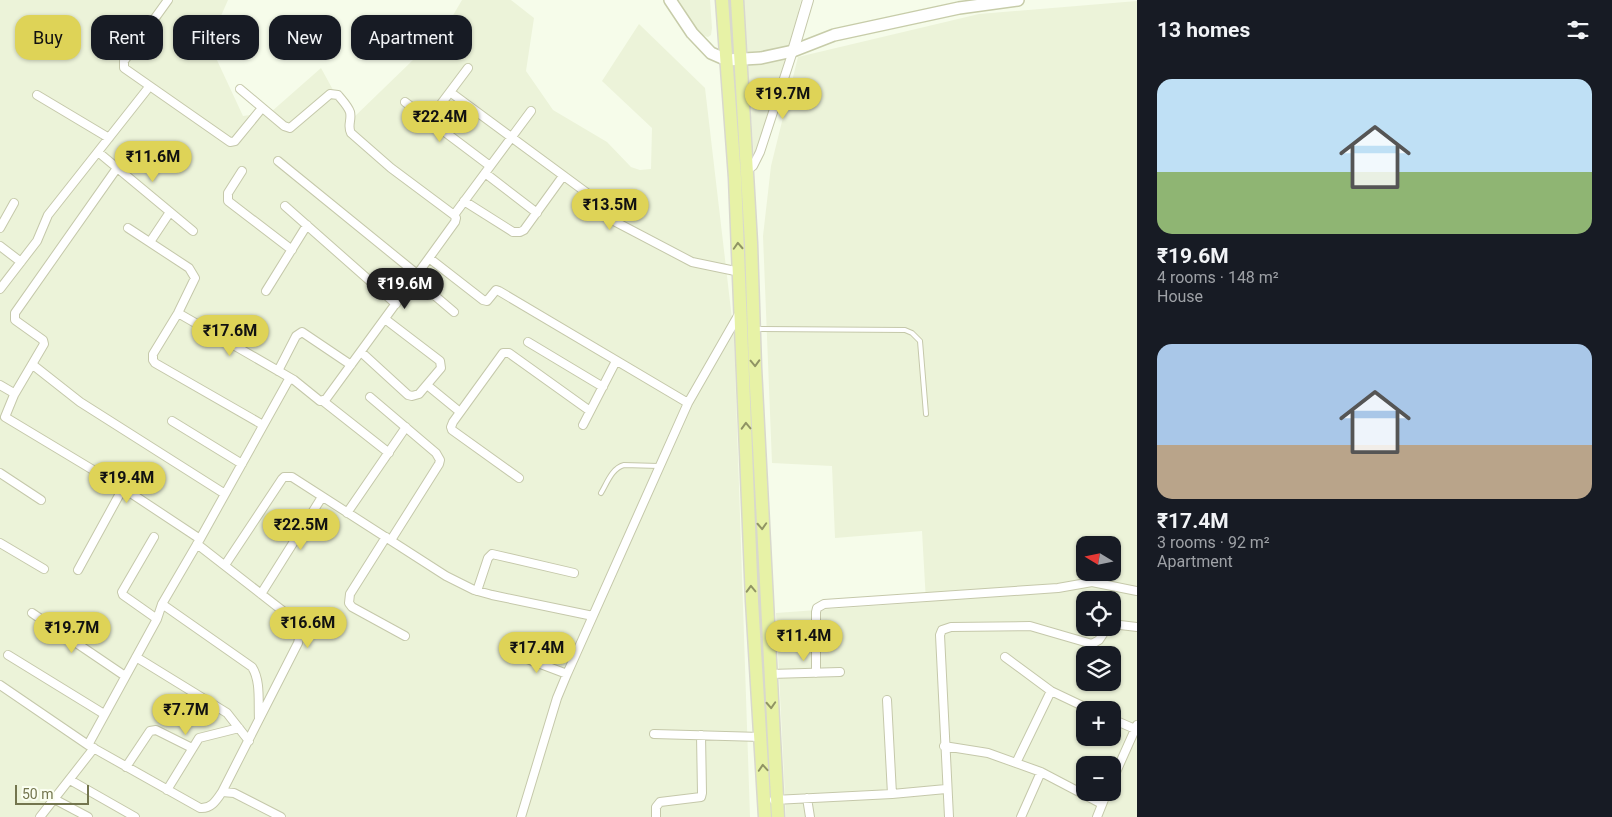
<!DOCTYPE html>
<meta charset="utf-8">
<style>
:root{--surface:#171b24;--page:#242831;--text:#f1f3f6;--muted:#9ea1a6;--accent:#ded357}
body{margin:0;font-family:Roboto,sans-serif;background:var(--page);color:var(--text);height:100vh;display:flex;flex-direction:column;font-size:19px;white-space:nowrap}
*{box-sizing:border-box;margin:0}
p{font-size:16px;color:var(--muted)}
.icon{flex:none;width:28px;height:28px;fill:none;stroke:currentColor;stroke-width:2;stroke-linecap:round;stroke-linejoin:round}
.map{position:relative;flex:1;overflow:hidden}
.side{display:flex;flex-direction:column;background:var(--surface);width:475px}
.side>*{flex:none}
.guide{position:absolute;left:15px;top:15px;width:475px;height:45px;display:flex;gap:10px}
.needle{width:32px;rotate:280deg}
.tools{position:absolute;left:1076px;top:536px;display:grid;gap:10px}
.tools a{display:grid;place-items:center;width:45px;height:45px;border-radius:10px;background:var(--surface);box-shadow:0 1px 4px #0004;font-size:25px}
.scale{position:absolute;left:15px;bottom:12px;width:74px;box-sizing:border-box;padding-left:5px;border:2px solid #73754e;border-top:0;font-size:14px;line-height:18px;white-space:nowrap;color:#73754e;-webkit-text-stroke:4px #fafef0;paint-order:stroke}
.price{position:absolute;translate:-50% -42px;padding:0 11px;border-radius:18px;background:var(--accent);color:#111;font-size:16px;line-height:32px;filter:drop-shadow(0 1px 2px #0008)}
.price::after{content:'';position:absolute;left:50%;top:30px;width:15px;height:11px;margin-left:-8px;background:inherit;clip-path:polygon(0 0,100% 0,50% 100%)}
.price.on{background:#222;color:#fff}
ul{padding:0;list-style:none}
li{display:grid;align-content:center;gap:10px;height:265px;padding:0 20px}
li span{display:grid;place-items:center;height:155px;border-radius:15px;color:#555}
li>.icon{margin-inline-start:auto}
span .icon{width:90px;height:90px;fill:#fffc;stroke-width:1}
li b{font-size:21px}
h2{display:flex;justify-content:space-between;align-items:center;height:60px;padding:0 20px;font-size:21px}
.pill{padding:0 18px;border-radius:15px;background:var(--surface);box-shadow:0 1px 4px #0004;font-size:18px;line-height:45px}
.pill.on{background:var(--accent);color:#111}
main{display:flex;flex:1;min-height:0}
.map>svg:first-child{display:block}
</style>
<main>
<div class="map">
<svg width="1137" height="817" viewBox="0 0 1137 817">
<rect width="100%" height="100%" fill="#f6fcea"/>
<path fill="#ecf3d9" fill-rule="evenodd" d="M0,0H228L209,43L243,116L271,112L321,68L350,121L445,29L462,0H511L534,18L526,71L553,110L607,142L631,167L640,170L651,169L652,128L602,81L639,24L705,88L734,336L750,817H0Z
M676,0H710L712,28L711,35L708,37L701,35L697,31Z
M742,0H801L790,48L775,51L746,53Z
M1137,1V817H786L776,613L926,602L922,531L835,538L832,466L772,463L763,236L771,166L798,57L979,14ZM1085,545H1112V572H1085ZM1085,600H1112V628H1085ZM1085,655H1112V682H1085ZM1085,710H1112V738H1085ZM1085,765H1112V792H1085Z
M787,56L769,121L754,157L747,64Z"/>
<g fill="none" stroke-linecap="round" stroke-linejoin="round">
<defs>
<path id="service" d="M755,329L905,330L912,333L920,341L926,414
M601,493C607,483 612,468 624,465L659,466"/>
<path id="minor" d="M168,0L124,61V68L230,142L235,141L262,108
M240,89L284,126L290,128L330,94L338,95C342,100 348,106 350,112C352,120 347,126 351,133L391,168L454,215L456,218L455,222L429,258
M450,92L587,193L589,195L588,204L591,209L692,262L740,272
M37,95L109,138
M405,102L490,166
M429,120L468,68
M98,152L193,231
M278,161L417,274
M242,171L228,193V201L292,250
M746,171L753,166L760,152L793,51
M485,173L537,213
M464,201L513,232H520L524,230L563,176
M285,206L396,304
M454,215L531,111
M0,228L14,203
M128,228L189,268L195,278L178,313L153,354V360L155,363L263,425
M150,242L170,212
M0,246L21,262
M414,278L454,312
M0,289L37,241L48,215L149,87
M266,291L307,225
M178,313L294,380
M528,342L603,387
M361,352L408,395L412,396L419,394L441,368L440,361L385,319
M33,365L80,402L225,494
M278,371L296,336L302,332L351,365
M0,385L12,392L14,395L5,417L123,488L200,539L162,604L157,619L88,745L200,808C211,809 216,801 222,792L234,793L281,817
M427,385L460,412
M14,395L44,344L43,340L15,320V313L117,168
M370,397L436,453L440,460L439,464L391,540
M323,401L389,453
M172,421L242,464
M583,425L616,361
M0,473L41,500
M519,478L452,430L451,427L453,422L503,353H509L590,411
M347,513L406,427
M154,537L122,592L123,595L157,619
M386,537L350,594L349,603L352,607L405,636
M200,539L288,381L290,379L294,380L320,401L326,399L429,258L483,300L487,301L496,290L499,291L688,403
M0,543L44,569
M197,544L297,622L301,629L298,643L222,792
M225,565L282,479L284,477H292L446,576L474,590L492,595L593,616
M78,570L123,488
M477,591L488,558L492,554L574,573
M261,594L322,497
M162,604L252,667C261,681 258,702 259,719
M32,613L125,676
M1112,624L1137,627
M514,654L567,674
M8,655L104,714
M136,657L227,713L249,741
M1005,657L1051,691L1091,710
M816,673V612L817,608L824,604L1058,588L1092,582L1137,591
M770,674L840,672
M0,685L88,745
M887,700L892,794
M1112,719L1135,729
M654,734L761,737
M944,746L988,753L1041,772L1102,804
M1016,763L1051,691
M126,767L150,731L156,730L192,748
M70,780L135,817
M1112,781L1137,725
M167,790L199,738L239,728
M807,798L810,817
M54,799L88,817
M774,800L892,794L946,789
M40,817L94,748
M521,817L557,698L567,674L688,403L739,314
M656,817V807L660,802L701,797L702,793L701,735
M949,817L940,635L942,630L951,627L1030,626L1092,644L1099,640L1107,628
M1021,817L1041,772
M1097,817L1107,792"/>
<path id="tertiary" d="M793,51L808,0"/>
<path id="secondary" d="M670,0L692,33L711,53L727,60L761,58L793,51L834,35L959,8L1018,0"/>
<path id="trunk" d="M722,0L735,178L752,601L765,817
M737,0L751,243L755,367L778,817"/>
</defs>
<use href="#service" stroke="#c5c8aa" stroke-width="6"/>
<use href="#minor" stroke="#c5c8aa" stroke-width="10"/>
<use href="#tertiary" stroke="#c5c8aa" stroke-width="12"/>
<use href="#secondary" stroke="#c7cca9" stroke-width="14"/>
<use href="#trunk" stroke="#d8d8cd" stroke-width="15"/>
<use href="#service" stroke="#fff" stroke-width="4"/>
<use href="#minor" stroke="#fff" stroke-width="8"/>
<use href="#tertiary" stroke="#fff" stroke-width="10"/>
<use href="#secondary" stroke="#fff" stroke-width="11"/>
<use href="#trunk" stroke="#e7f2a6" stroke-width="12"/>
</g>
<defs><path id="oneway-chevron" d="M-2-3.5L2.5 0L-2 3.5" fill="none" stroke-width="1.6" stroke-linecap="round" stroke-linejoin="round" transform="scale(1.25)"/></defs>
<g stroke="#909464">
<use href="#oneway-chevron" transform="translate(738 246) rotate(-93)"/>
<use href="#oneway-chevron" transform="translate(755 363) rotate(88)"/>
<use href="#oneway-chevron" transform="translate(746 426) rotate(-92)"/>
<use href="#oneway-chevron" transform="translate(762 526) rotate(87)"/>
<use href="#oneway-chevron" transform="translate(751 589) rotate(-92)"/>
<use href="#oneway-chevron" transform="translate(771 705) rotate(87)"/>
<use href="#oneway-chevron" transform="translate(763 768) rotate(-94)"/>
</g>
</svg>
<div class="tools">
<a><svg class="needle" viewBox="-14 -14 28 28"><path d="M0-13l5 13h-10z" fill="#e53935"/><path d="M0 13l5-13h-10z" fill="#9ea1a6"/></svg></a>
<a><svg class="icon" aria-label="locate" viewBox="0 0 24 24"><circle cx="12" cy="12" r="6"/><path d="M12 2v4M12 18v4M2 12h4M18 12h4"/></svg></a>
<a><svg class="icon" aria-label="layers" viewBox="0 0 24 24"><path d="M12 4l9 5-9 5-9-5zM3 14l9 5 9-5"/></svg></a>
<a>+</a>
<a>−</a>
</div>
<div class="scale">50 m</div>
<b class="price" style="left:783px;top:120px">₹19.7M</b>
<b class="price" style="left:440px;top:143px">₹22.4M</b>
<b class="price" style="left:153px;top:183px">₹11.6M</b>
<b class="price" style="left:610px;top:231px">₹13.5M</b>
<b class="price on" style="left:405px;top:310px">₹19.6M</b>
<b class="price" style="left:230px;top:357px">₹17.6M</b>
<b class="price" style="left:127px;top:504px">₹19.4M</b>
<b class="price" style="left:301px;top:551px">₹22.5M</b>
<b class="price" style="left:308px;top:649px">₹16.6M</b>
<b class="price" style="left:72px;top:654px">₹19.7M</b>
<b class="price" style="left:804px;top:662px">₹11.4M</b>
<b class="price" style="left:537px;top:674px">₹17.4M</b>
<b class="price" style="left:186px;top:736px">₹7.7M</b>
<div class="guide">
<a class="pill on">Buy</a>
<a class="pill">Rent</a>
<a class="pill">Filters</a>
<a class="pill">New</a>
<a class="pill">Apartment</a>
</div>
</div>
<section class="side">
<h2>13 homes<svg class="icon" aria-label="filters" viewBox="0 0 24 24"><path d="M4 7h16M4 17h16"/><circle cx="9" cy="7" r="2"/><circle cx="15" cy="17" r="2"/></svg></h2>
<ul>
<li><span style="background:linear-gradient(#bfe0f5 60%,#8fb573 0)"><svg class="icon" aria-label="home" viewBox="0 0 24 24"><path d="M3 11l9-7 9 7M6 9v11h12V9"/></svg></span><div><b>₹19.6M</b><p>4 rooms · 148 m²</p><p>House</p></div></li>
<li><span style="background:linear-gradient(#a9c7e8 65%,#b9a48a 0)"><svg class="icon" aria-label="home" viewBox="0 0 24 24"><path d="M3 11l9-7 9 7M6 9v11h12V9"/></svg></span><div><b>₹17.4M</b><p>3 rooms · 92 m²</p><p>Apartment</p></div></li>
</ul>
</section>
</main>
